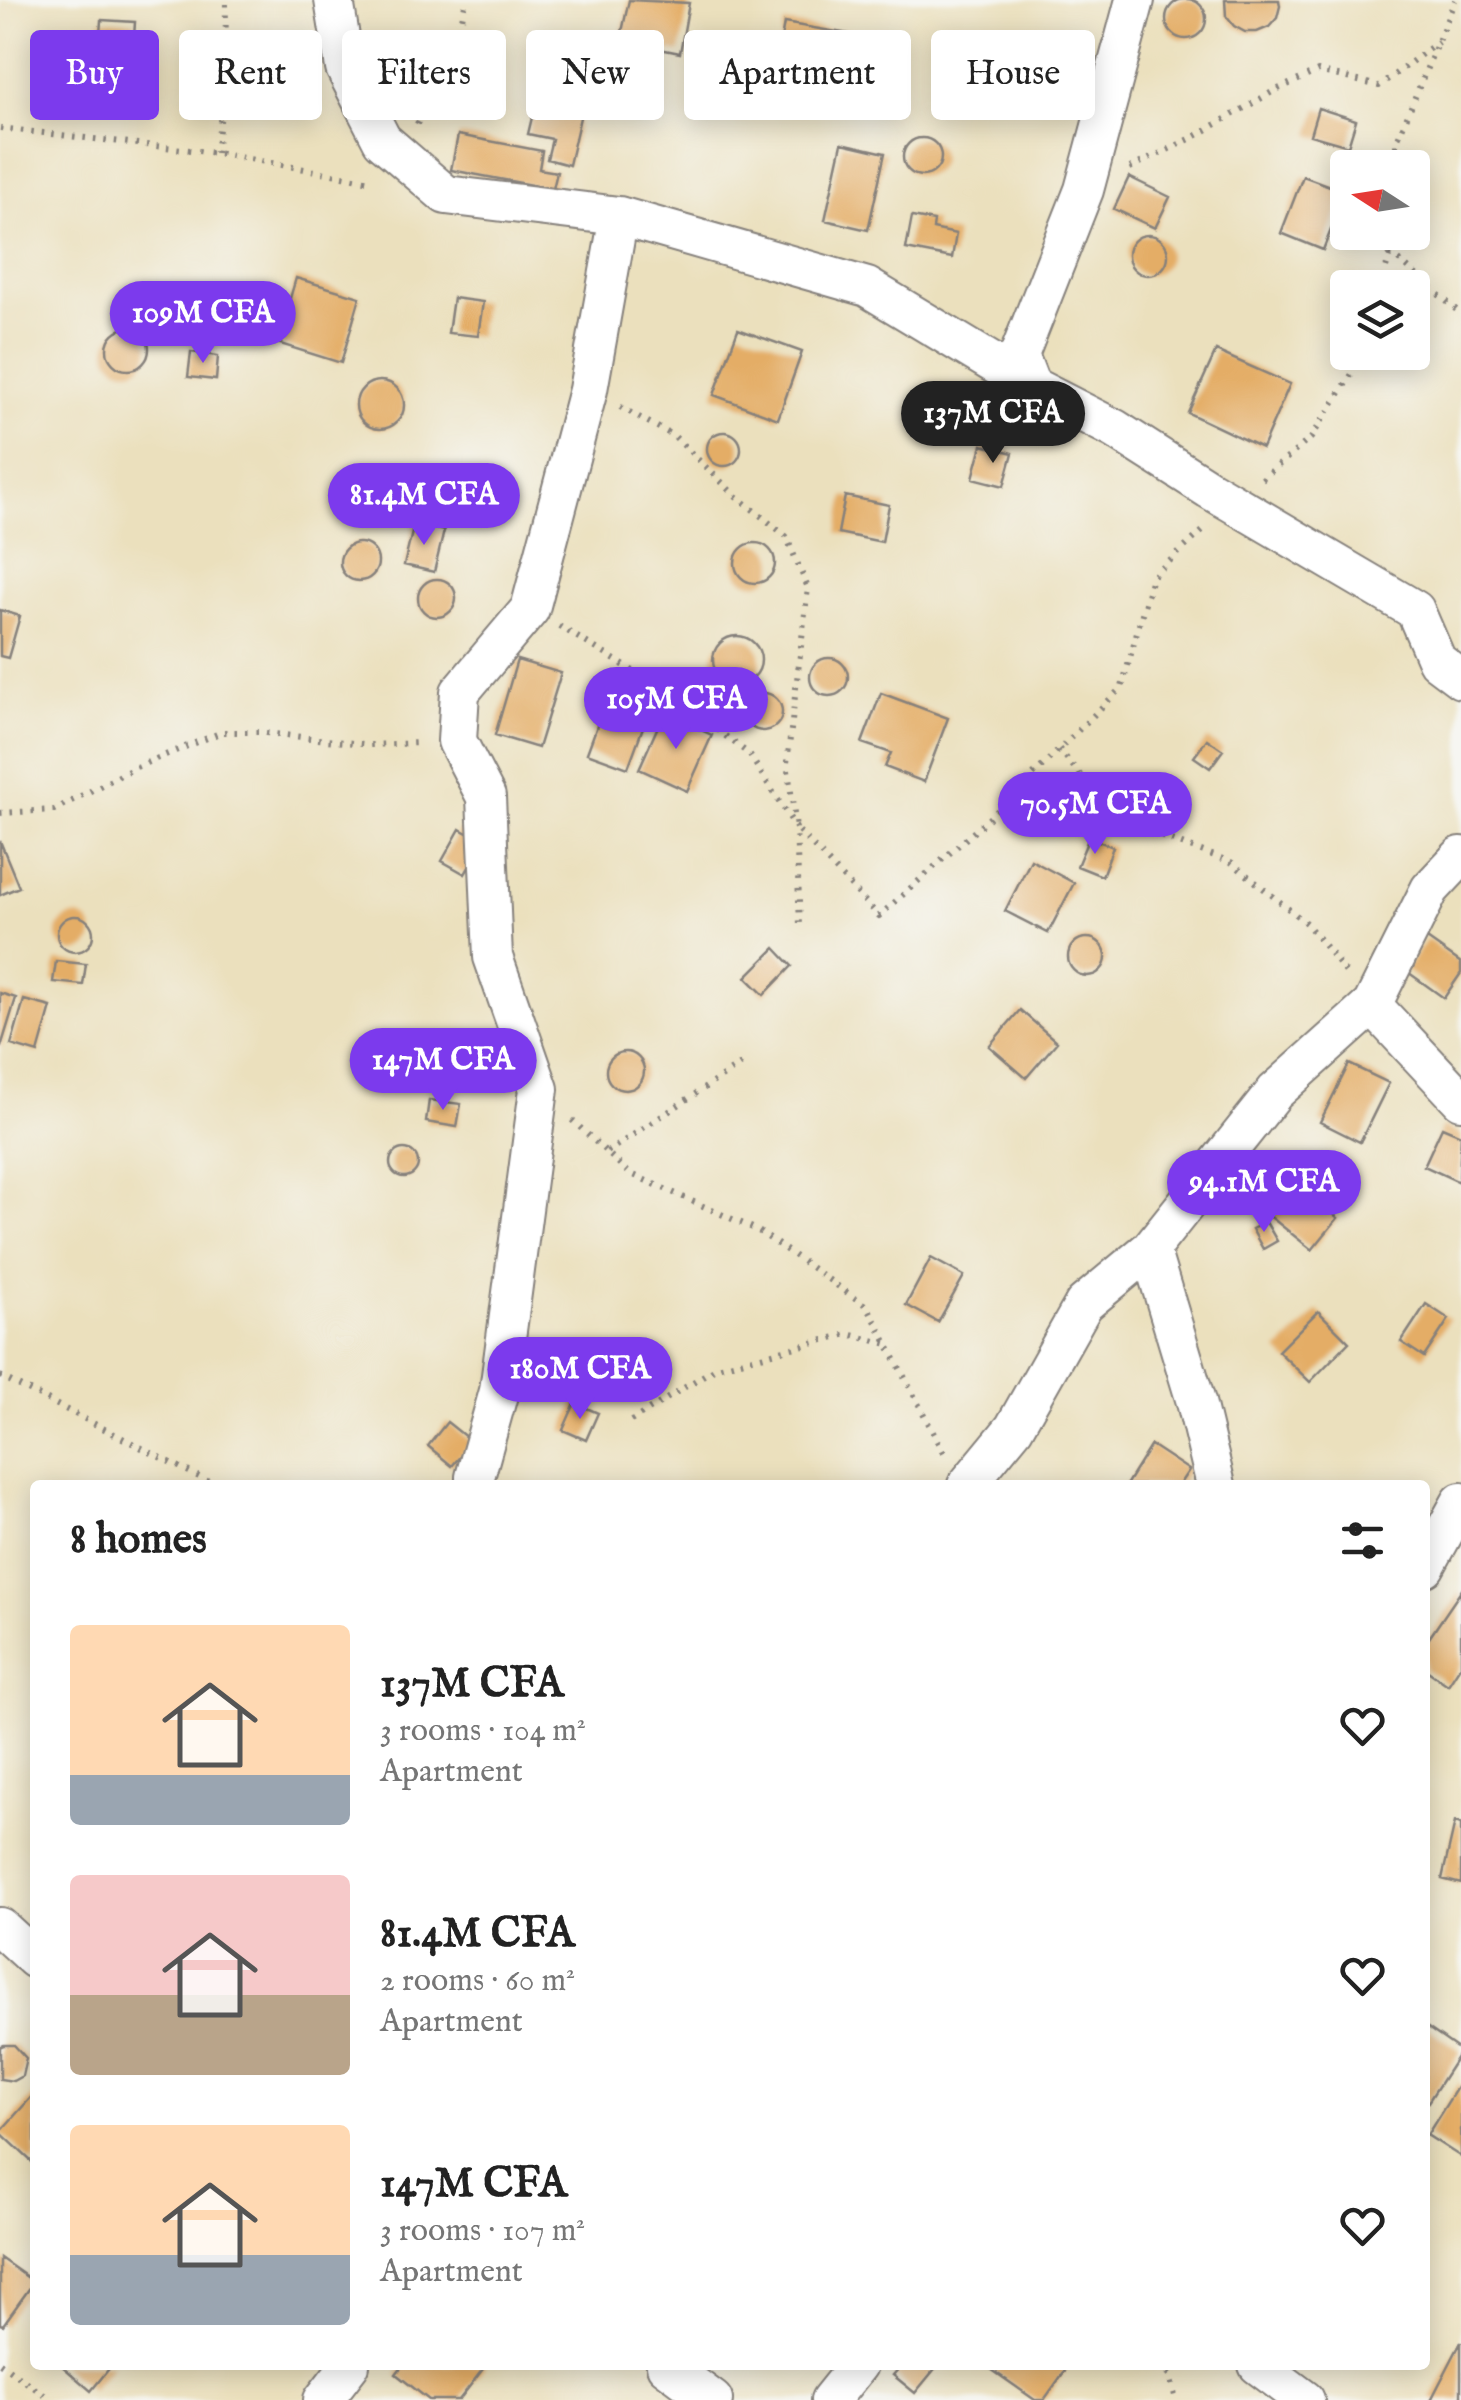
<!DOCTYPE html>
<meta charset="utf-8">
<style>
:root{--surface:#fff;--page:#f2f2f2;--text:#222;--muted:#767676;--accent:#7c3aed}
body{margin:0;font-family:"IM FELL English",serif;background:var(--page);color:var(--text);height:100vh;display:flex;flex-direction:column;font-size:38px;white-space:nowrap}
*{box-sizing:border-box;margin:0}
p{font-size:32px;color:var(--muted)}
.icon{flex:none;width:55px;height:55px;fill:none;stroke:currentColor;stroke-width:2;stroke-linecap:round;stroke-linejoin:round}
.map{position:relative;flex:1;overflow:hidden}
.side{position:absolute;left:30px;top:1480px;width:1400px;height:890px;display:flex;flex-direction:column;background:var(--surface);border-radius:10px;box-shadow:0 5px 25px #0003}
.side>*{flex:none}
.guide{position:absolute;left:30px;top:30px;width:1402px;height:90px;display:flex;gap:20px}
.needle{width:65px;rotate:282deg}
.buttons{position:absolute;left:1330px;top:150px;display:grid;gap:20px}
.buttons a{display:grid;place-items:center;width:100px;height:100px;border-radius:10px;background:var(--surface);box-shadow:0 5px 25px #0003;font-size:50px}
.price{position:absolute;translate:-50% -85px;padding:0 22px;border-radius:35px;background:var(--accent);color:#fff;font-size:32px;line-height:65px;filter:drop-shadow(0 2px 5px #0008)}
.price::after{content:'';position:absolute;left:50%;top:60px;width:30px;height:22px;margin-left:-15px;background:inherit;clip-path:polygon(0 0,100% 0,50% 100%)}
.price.on{background:#222;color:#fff}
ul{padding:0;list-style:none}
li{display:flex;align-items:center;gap:30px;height:250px;padding:0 40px}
li span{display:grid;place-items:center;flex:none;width:280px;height:200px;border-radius:10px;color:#555}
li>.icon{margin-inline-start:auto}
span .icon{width:120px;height:120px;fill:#fffc;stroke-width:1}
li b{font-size:42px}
h2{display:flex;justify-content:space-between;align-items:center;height:120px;padding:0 40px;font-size:42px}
.tag{padding:0 35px;border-radius:10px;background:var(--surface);box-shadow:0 5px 25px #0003;font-size:35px;line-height:90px}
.tag.on{background:var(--accent);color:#fff}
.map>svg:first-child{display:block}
</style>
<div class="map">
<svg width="1461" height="2400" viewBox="0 0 1461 2400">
<rect width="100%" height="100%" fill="#f6f6f2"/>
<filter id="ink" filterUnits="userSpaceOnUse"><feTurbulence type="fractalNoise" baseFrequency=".01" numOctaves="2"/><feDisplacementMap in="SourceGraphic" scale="20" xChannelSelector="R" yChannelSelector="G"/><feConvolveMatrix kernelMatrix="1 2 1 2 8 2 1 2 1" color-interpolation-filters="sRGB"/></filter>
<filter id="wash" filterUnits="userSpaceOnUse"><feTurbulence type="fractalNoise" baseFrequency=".0048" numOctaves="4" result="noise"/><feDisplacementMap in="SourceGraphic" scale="40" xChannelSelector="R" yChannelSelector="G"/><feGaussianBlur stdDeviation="2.25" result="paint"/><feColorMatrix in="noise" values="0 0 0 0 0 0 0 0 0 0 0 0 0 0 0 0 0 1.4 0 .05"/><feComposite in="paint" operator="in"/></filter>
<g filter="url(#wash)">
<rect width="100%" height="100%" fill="#ebe0bd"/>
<g id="blocks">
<path fill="#e4ad66" d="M1166 19a20 20 0 1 1 40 0a20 20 0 1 1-40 0Z
M629,0L689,3L680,53L620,41Z
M1225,0H1279L1280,6L1277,18L1269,27L1257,32H1245L1234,26L1226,16Z
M101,20L135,22L131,84L97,82Z
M784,23L873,38L869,62L857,60L850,99L773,85Z
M49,58L75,69L64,94L38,82Z
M542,76L587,87L569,165L547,159L552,139L528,134Z
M1318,108L1356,120L1348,146L1310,135Z
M458,135L542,151L539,169L557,172L553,189L451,170Z
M903 157a19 19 0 1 1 38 0a19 19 0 1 1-38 0Z
M842,143L885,153L868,230L825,220Z
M1303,176L1346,192L1323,250L1281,233Z
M1129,177L1170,197L1155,228L1114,209Z
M912,217L934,221L933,229L956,234L952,258L906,249Z
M1128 255a20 20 0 1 1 40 0a20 20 0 1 1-40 0Z
M296,278L360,297L341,363L277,343Z
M453,298L483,302L478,336L448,333Z
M107 349a21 21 0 1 1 42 0a21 21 0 1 1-42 0Z
M738,329L802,352L778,419L714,395Z
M1216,351L1290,384L1262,448L1188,413Z
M191,352L218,356L216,380L188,377Z
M356 405a24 24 0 1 1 48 0a24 24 0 1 1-48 0Z
M707 449a17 17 0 1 1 34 0a17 17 0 1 1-34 0Z
M982,445L1013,453L1004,486L973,478Z
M845,496L889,505L882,542L838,533Z
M414,524L444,531L434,572L404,565Z
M340 562a19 19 0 1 1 38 0a19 19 0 1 1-38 0Z
M735 563a20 20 0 1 1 40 0a20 20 0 1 1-40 0Z
M418 598a19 19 0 1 1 38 0a19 19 0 1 1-38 0Z
M0,610L20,616L8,658L0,656Z
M713 660a24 24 0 1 1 48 0a24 24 0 1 1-48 0Z
M810 677a19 19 0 1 1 38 0a19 19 0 1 1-38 0Z
M517,660L561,673L538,748L495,735Z
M744 712a19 19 0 1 1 38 0a19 19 0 1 1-38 0Z
M881,693L948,718L924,782L885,767L891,753L862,743Z
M605,704L646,719L628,768L587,753Z
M664,713L712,735L687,791L639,769Z
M1207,739L1223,750L1210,768L1194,757Z
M460,829L483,842L465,874L442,861Z
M1089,837L1113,847L1102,876L1077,866Z
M0,841L19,887L0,895Z
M1031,860L1074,883L1048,933L1005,911Z
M57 934a18 18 0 1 1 36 0a18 18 0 1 1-36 0Z
M1068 957a19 19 0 1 1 38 0a19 19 0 1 1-38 0Z
M1427,939L1461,963V973L1444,998L1405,970Z
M775,948L792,966L764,995L746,977Z
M56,961L86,964L83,985L53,982Z
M0,993L16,998L1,1047H0Z
M24,1000L51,1007L38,1053L11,1045Z
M1020,1010L1057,1042L1026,1078L989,1046Z
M606 1071a19 19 0 1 1 38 0a19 19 0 1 1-38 0Z
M1349,1064L1389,1083L1360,1142L1320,1122Z
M429,1100L461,1104L457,1127L426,1122Z
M1442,1127L1461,1135L1459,1182L1424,1166Z
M390 1163a14 14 0 1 1 28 0a14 14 0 1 1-28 0Z
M1294,1182L1338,1218L1312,1250L1267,1214Z
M1266,1222L1277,1241L1263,1249L1252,1229Z
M931,1258L964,1276L938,1322L906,1305Z
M1426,1304L1449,1319L1424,1357L1401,1342Z
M1318,1311L1349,1342L1310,1382L1278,1351Z
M575,1403L598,1413L586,1440L563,1430Z
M447,1422L472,1442L452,1466L428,1446Z
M1151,1445L1189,1470L1179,1485H1126Z
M1461,1591V1665L1448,1685L1425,1669V1644Z
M1455,1822L1461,1824V1884L1442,1879Z
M1425,2026L1461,2051L1428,2102L1425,2100Z
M4,2045H14L26,2058L22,2076L13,2081L0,2079V2047Z
M1461,2081V2157L1427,2135Z
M35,2093V2159L32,2162L0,2132Z
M0,2258L34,2282L3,2325L0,2324Z
M1461,2342V2400H1431Z
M61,2365H112L91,2391Z
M403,2365H486L459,2400H429L396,2374Z
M902,2365H938L915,2393L893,2375Z
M985,2365H1069L1044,2400H1035Z"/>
</g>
</g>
<g filter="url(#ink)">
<use href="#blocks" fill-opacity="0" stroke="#86817c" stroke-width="2.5"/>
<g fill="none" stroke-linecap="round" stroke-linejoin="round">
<defs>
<path id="street" d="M334,0L345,68L382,140L446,195L619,216L867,287L1031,386
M1135,0L1084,190L1019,355L1031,386L1115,429L1209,489L1415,610L1437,661L1461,679
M1372,1005L1461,1100
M1150,1249L1196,1402L1216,1485
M475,1485V1477L499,1391L539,1089L493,957L486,797L457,741L460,692L530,609L588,390L619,216
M967,1485L1014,1428L1084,1304L1150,1249L1275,1092L1372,1005L1430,889L1461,856
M1425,1567L1461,1502
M0,1927L35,1959
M666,2365L713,2400
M1258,2365L1305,2400
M323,2400L350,2365
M830,2400L858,2365"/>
</defs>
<use href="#street" stroke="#86817c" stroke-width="42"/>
<path stroke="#86817c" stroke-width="6" stroke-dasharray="2.5 8" stroke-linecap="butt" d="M417,124L460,28L466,0
M0,128L216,153L371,181
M216,153L225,81L226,0
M1130,168L1194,137L1274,91L1318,71L1379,86L1438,42
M1396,168V143L1455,0
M1391,253L1461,314
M1380,288L1397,232
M620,407L674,436L736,496L786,536L808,588L787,763L796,828L879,916L996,812L1122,687L1152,577L1207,527
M1262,479L1311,438L1352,374L1359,352
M559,626L668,692L749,754L796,828L800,925
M1059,749L1094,792L1152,833L1231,862L1307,924L1348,975
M0,813L54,810L136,767L222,732H258L370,745L421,743
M572,1120L629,1173L757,1230L868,1307L944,1453
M607,1152L744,1062
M0,1376L215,1485
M631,1421L717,1367L848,1334L888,1344
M0,2363L51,2400
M1161,2365L1170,2376L1176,2400"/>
<use href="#street" stroke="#fff" stroke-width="38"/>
</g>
</g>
</svg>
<div class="buttons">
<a><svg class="needle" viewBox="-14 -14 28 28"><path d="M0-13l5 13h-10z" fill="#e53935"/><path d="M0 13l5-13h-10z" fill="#767676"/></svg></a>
<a><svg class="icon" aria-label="layers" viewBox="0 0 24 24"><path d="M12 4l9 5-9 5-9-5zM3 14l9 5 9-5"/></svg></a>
</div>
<b class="price" style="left:203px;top:366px">109M CFA</b>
<b class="price on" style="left:993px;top:466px">137M CFA</b>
<b class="price" style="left:424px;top:548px">81.4M CFA</b>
<b class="price" style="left:676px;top:752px">105M CFA</b>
<b class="price" style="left:1095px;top:857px">70.5M CFA</b>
<b class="price" style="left:443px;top:1113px">147M CFA</b>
<b class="price" style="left:1264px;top:1235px">94.1M CFA</b>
<b class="price" style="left:580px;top:1422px">180M CFA</b>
<div class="guide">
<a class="tag on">Buy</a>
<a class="tag">Rent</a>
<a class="tag">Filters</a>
<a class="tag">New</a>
<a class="tag">Apartment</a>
<a class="tag">House</a>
</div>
<section class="side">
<h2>8 homes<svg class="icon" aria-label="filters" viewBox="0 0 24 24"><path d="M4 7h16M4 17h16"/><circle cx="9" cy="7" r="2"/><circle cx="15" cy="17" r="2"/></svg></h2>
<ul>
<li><span style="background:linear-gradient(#ffd9b3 75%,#9aa5b1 0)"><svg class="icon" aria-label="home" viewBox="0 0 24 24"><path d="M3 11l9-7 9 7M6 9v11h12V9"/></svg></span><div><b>137M CFA</b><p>3 rooms · 104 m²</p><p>Apartment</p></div><svg class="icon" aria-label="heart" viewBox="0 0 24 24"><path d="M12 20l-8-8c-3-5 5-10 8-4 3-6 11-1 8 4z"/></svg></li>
<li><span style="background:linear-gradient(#f6c9c9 60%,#b9a48a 0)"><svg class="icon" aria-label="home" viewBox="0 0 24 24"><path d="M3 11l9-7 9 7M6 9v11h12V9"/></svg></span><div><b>81.4M CFA</b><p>2 rooms · 60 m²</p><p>Apartment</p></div><svg class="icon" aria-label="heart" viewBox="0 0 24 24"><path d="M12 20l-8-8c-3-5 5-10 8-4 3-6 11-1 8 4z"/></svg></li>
<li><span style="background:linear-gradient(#ffd9b3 65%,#9aa5b1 0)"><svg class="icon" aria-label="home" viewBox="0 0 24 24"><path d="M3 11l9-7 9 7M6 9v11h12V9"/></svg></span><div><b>147M CFA</b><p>3 rooms · 107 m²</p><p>Apartment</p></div><svg class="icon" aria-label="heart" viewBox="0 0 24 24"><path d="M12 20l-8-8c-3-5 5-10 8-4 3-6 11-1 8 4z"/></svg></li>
</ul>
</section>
</div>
